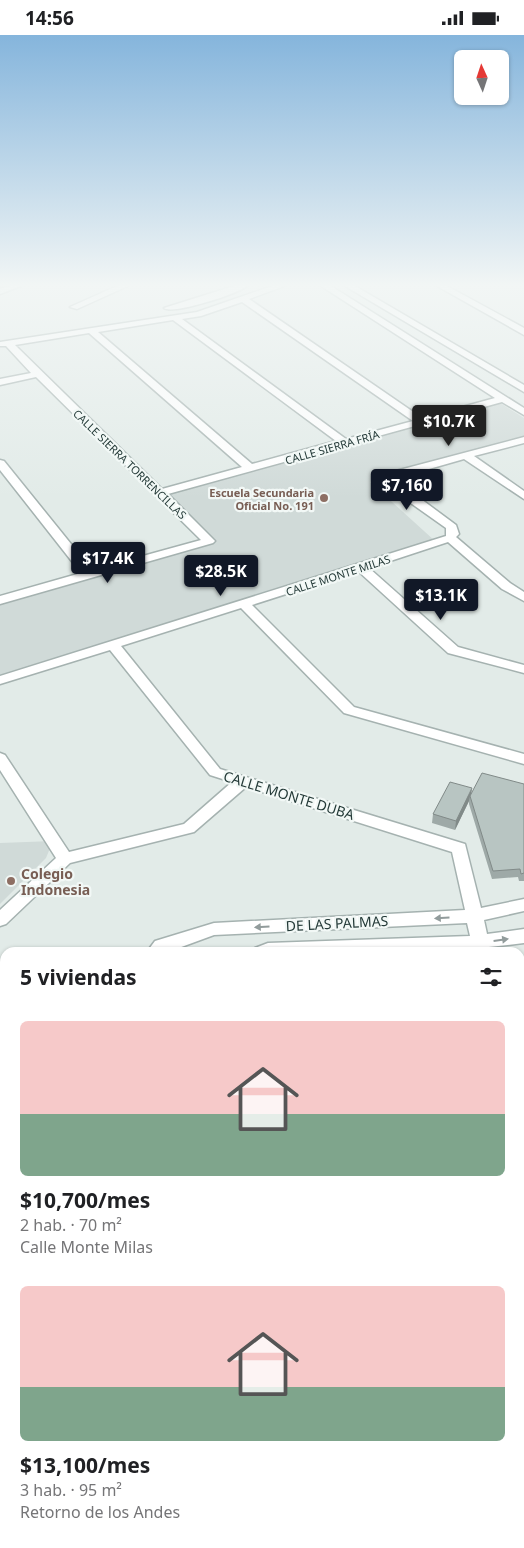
<!DOCTYPE html>
<html lang="es">
<meta charset="utf-8">
<style>
:root{--surface:#fff;--page:#f2f2f2;--text:#202124;--muted:#757577;--accent:#111827}
body{margin:0;font-family:"Noto Sans",sans-serif;background:var(--page);color:var(--text);height:100vh;display:flex;flex-direction:column;font-size:19px;white-space:nowrap}
*{box-sizing:border-box;margin:0}
p{font-size:16px;color:var(--muted)}
.icon{flex:none;width:28px;height:28px;fill:none;stroke:currentColor;stroke-width:2;stroke-linecap:round;stroke-linejoin:round}
.map{position:relative;flex:1;overflow:hidden}
.sheet{position:absolute;left:0px;top:912px;width:525px;height:601px;display:flex;flex-direction:column;background:var(--surface);border-radius:15px 15px 0 0;box-shadow:0 1px 4px #0004}
.sheet>*{flex:none}
.needle{width:32px;rotate:357deg}
.tools{position:absolute;left:454px;top:15px;display:grid;gap:10px}
.tools a{display:grid;place-items:center;width:55px;height:55px;border-radius:8px;background:var(--surface);box-shadow:0 1px 4px #0004;font-size:25px}
.price{position:absolute;translate:-50% -42px;padding:0 11px;border-radius:5px;background:var(--accent);color:#fff;font-size:16px;line-height:32px;filter:drop-shadow(0 1px 2px #0008)}
.price::after{content:'';position:absolute;left:50%;top:30px;width:15px;height:11px;margin-left:-8px;background:inherit;clip-path:polygon(0 0,100% 0,50% 100%)}
.price.on{background:#222;color:#fff}
ul{padding:0;list-style:none}
li{display:grid;align-content:center;gap:10px;height:265px;padding:0 20px}
li span{display:grid;place-items:center;height:155px;border-radius:8px;color:#555}
li>.icon{margin-inline-start:auto}
span .icon{width:90px;height:90px;fill:#fffc;stroke-width:1}
li b{font-size:21px}
h2{display:flex;justify-content:space-between;align-items:center;height:60px;padding:0 20px;font-size:21px}
.status{display:flex;justify-content:space-between;align-items:center;height:35px;padding:0 25px;background:var(--surface);direction:ltr}
.status svg{height:14px;fill:currentColor}
.map>svg:first-child{display:block}
</style>
<div class="status"><b>14:56</b><svg viewBox="0 0 49 12"><path d="M0 12V9h3v3zM5 12V6h3v6zM10 12V3h3v9zM15 12V0h3v12zM26 1h20v11H26zM47 4h2v5h-2z"/></svg></div>
<div class="map">
<svg width="524" height="1513" viewBox="0 0 524 1513">
<rect width="100%" height="100%" fill="#e2ebe8"/>
<path fill="#d0dad8" d="M497,366L524,383V401L370,447L435,506L0,641V567L215,507L165,458Z
M53,806L46,823L0,869V808Z"/>
<g fill="none" stroke-linecap="round" stroke-linejoin="round">
<defs>
<path id="minor" d="M9,251H21L0,259V254Z
M117,251H128L77,274L70,272Z
M234,251H247C237,259 173,280 164,273Z
M272,251H284L249,264L422,383L495,363L321,251H331L524,373V380L502,367L168,459L215,506L213,508L0,569V561L81,538L0,435V425L4,426L92,535L201,505L36,342L0,350V344L31,338L6,311H0V307L197,277ZM242,267L413,386L346,404L182,284L201,281ZM173,285L336,406L252,429L98,297ZM89,298L242,432L162,454L15,310Z
M345,251H355L524,350V357Z
M437,251H447L524,293V300Z
M524,402V408L474,421L524,456V464L464,424L394,444L456,490L459,499L456,502L510,548L524,557V566L502,554L448,507L369,533L458,612L524,630V638L448,618L358,536L252,570L354,672L524,719V729L344,678L241,573L121,611L220,734L465,809L481,873L524,864V876L484,885L487,899L524,894V908C434,920 343,918 253,918L255,913L268,908L470,901L467,888L214,900L165,918H146L155,906L214,888L465,875L452,817L246,752L194,797L70,828L6,889L0,891V875L56,823L0,735V718L5,720L69,817L184,789L232,747L210,740L110,615L0,649V641L446,501V493L388,452L383,444L388,438Z
M520,1042H524V1058H520Z
M5,1098V1122L0,1124V1100Z
M5,1180V1205L0,1207V1182Z
M0,1353L5,1355V1379L0,1377Z
M25,1509H52L50,1513H23Z
M316,1509H341L340,1513H314Z"/>
</defs>
<use href="#minor" stroke="#a5b2b0" stroke-width="3"/>
<use href="#minor" fill="#fff" fill-rule="evenodd"/>
</g>
<path fill="#9ea9a7" d="M524,749V846H519L518,842L492,844L469,769V766L455,795L432,788L433,779L472,758Z
M520,929H524V1027H520Z"/>
<path fill="#818a88" d="M472,753L471,762L470,761L469,766L455,795L456,786Z"/>
<path fill="#b8c5c2" stroke="#818a88" d="M482,738L524,749V838L521,839L520,834L493,836L470,761Z
M450,747L472,753L456,786L433,779Z
M520,929H524V1018L520,1019Z"/>
<defs><path id="oneway-solid" d="M-6-.8H1V-3.2L6.5 0L1 3.2V.8H-6Z" transform="scale(1.25)"/></defs>
<g fill="#929c9c">
<use href="#oneway-solid" transform="translate(442 883) rotate(177)"/>
<use href="#oneway-solid" transform="translate(262 892) rotate(177)"/>
<use href="#oneway-solid" transform="translate(501 905) rotate(-8)"/>
</g>
<linearGradient id="sky" x2="0" y2="1"><stop stop-color="#85b5dc"/><stop offset="0.54" stop-color="#f2f6f5"/><stop offset="1" stop-color="#f2f6f5" stop-opacity="0"/></linearGradient>
<rect width="524" height="463" fill="url(#sky)"/>
<g fill="#8d6e63" stroke="#f2f8f6" stroke-width="2">
<circle cx="324" cy="463" r="5"/>
<circle cx="11" cy="846" r="5"/>
</g>
<g text-anchor="middle" dominant-baseline="central" stroke-width="4.5" stroke-linejoin="round" paint-order="stroke">
<g font-size="11" fill="#243a38" stroke="#f2f8f6">
<text transform="translate(332 412) rotate(-16)">CALLE SIERRA FRÍA</text>
<text transform="translate(130 429) rotate(44)">CALLE SIERRA TORRENCILLAS</text>
<text transform="translate(338 540) rotate(-18)">CALLE MONTE MILAS</text>
</g>
<g font-size="11" font-weight="bold" fill="#785e54" stroke="#f2f8f6" text-anchor="end">
<text x="314" y="457">Escuela Secundaria<tspan x="314" dy="13">Oficial No. 191</tspan></text>
</g>
<g font-size="14" fill="#243a38" stroke="#f2f8f6">
<text transform="translate(289 760) rotate(17)">CALLE MONTE DUBA</text>
<text transform="translate(337 888) rotate(-3)">DE LAS PALMAS</text>
</g>
<g font-size="14" font-weight="bold" fill="#785e54" stroke="#f2f8f6" text-anchor="start">
<text x="21" y="838">Colegio<tspan x="21" dy="16">Indonesia</tspan></text>
</g>
</g>
</svg>
<div class="tools">
<a><svg class="needle" viewBox="-14 -14 28 28"><path d="M0-13l5 13h-10z" fill="#e53935"/><path d="M0 13l5-13h-10z" fill="#757577"/></svg></a>
</div>
<b class="price on" style="left:449px;top:412px">$10.7K</b>
<b class="price" style="left:407px;top:476px">$7,160</b>
<b class="price" style="left:108px;top:549px">$17.4K</b>
<b class="price" style="left:221px;top:562px">$28.5K</b>
<b class="price" style="left:441px;top:586px">$13.1K</b>
<section class="sheet">
<h2>5 viviendas<svg class="icon" aria-label="filters" viewBox="0 0 24 24"><path d="M4 7h16M4 17h16"/><circle cx="9" cy="7" r="2"/><circle cx="15" cy="17" r="2"/></svg></h2>
<ul>
<li><span style="background:linear-gradient(#f6c9c9 60%,#7fa58c 0)"><svg class="icon" aria-label="home" viewBox="0 0 24 24"><path d="M3 11l9-7 9 7M6 9v11h12V9"/></svg></span><div><b>$10,700/mes</b><p>2 hab. · 70 m²</p><p>Calle Monte Milas</p></div></li>
<li><span style="background:linear-gradient(#f6c9c9 65%,#7fa58c 0)"><svg class="icon" aria-label="home" viewBox="0 0 24 24"><path d="M3 11l9-7 9 7M6 9v11h12V9"/></svg></span><div><b>$13,100/mes</b><p>3 hab. · 95 m²</p><p>Retorno de los Andes</p></div></li>
</ul>
</section>
</div>
